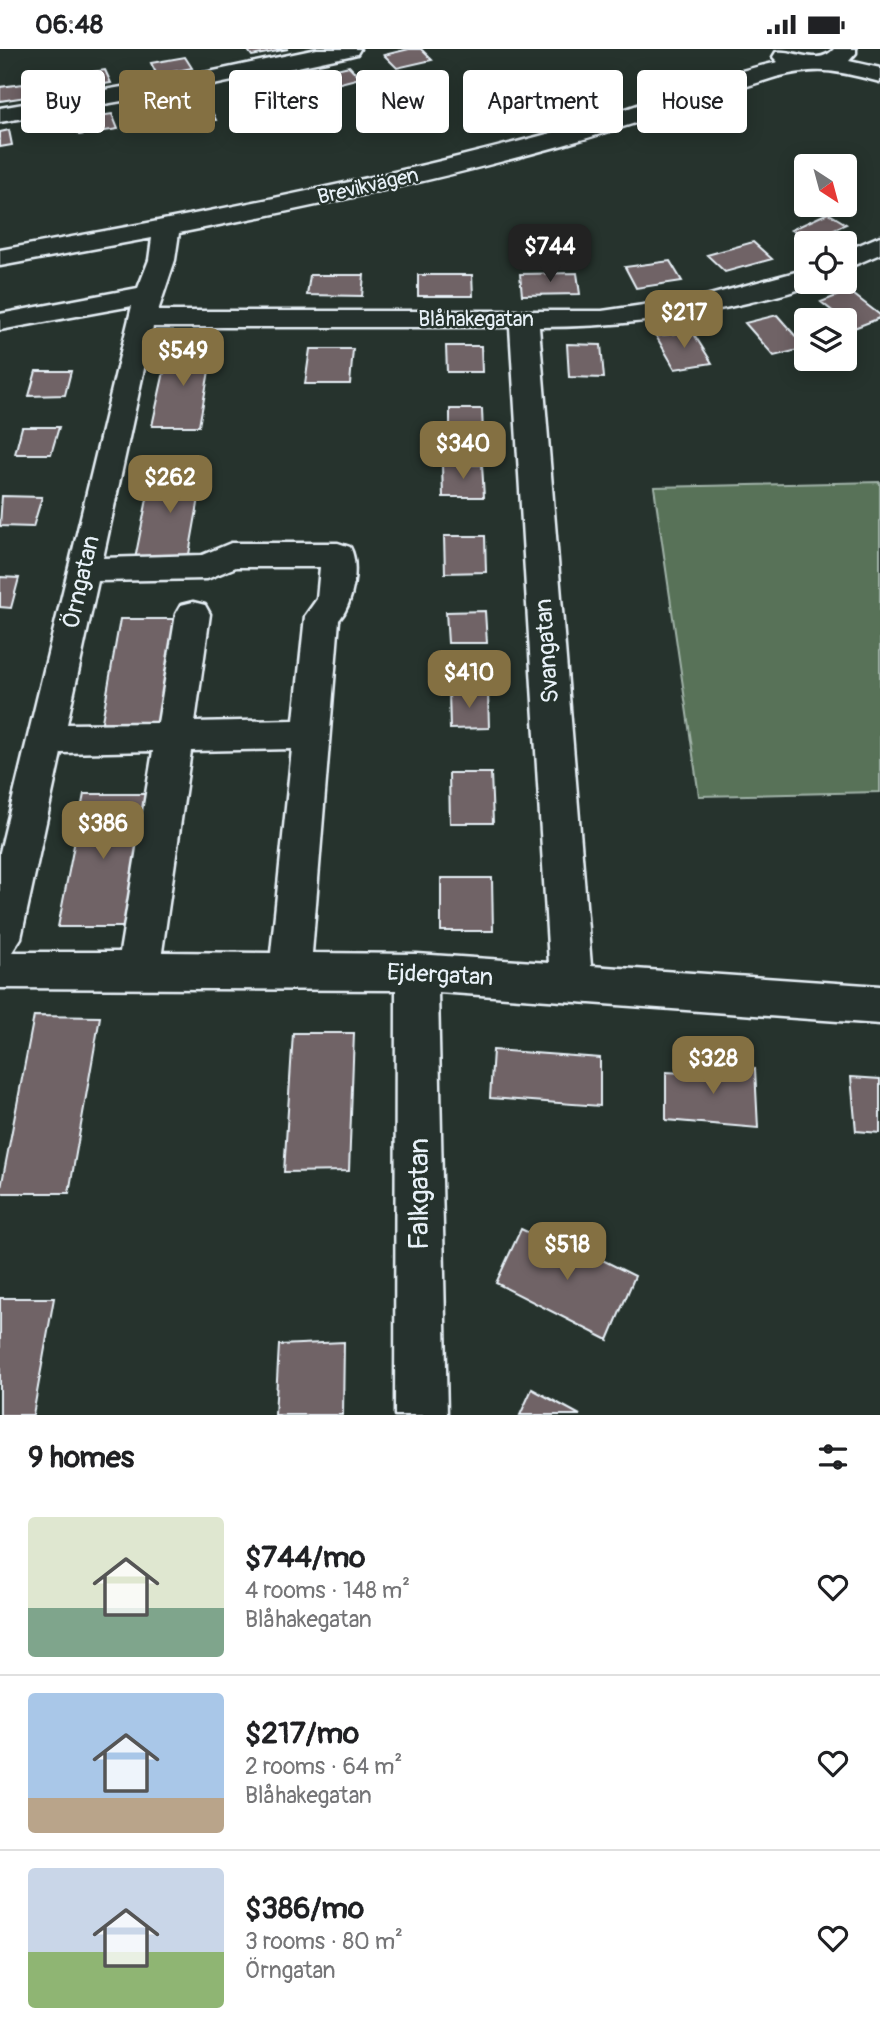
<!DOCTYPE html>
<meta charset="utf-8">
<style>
:root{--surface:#fff;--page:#f6f6f6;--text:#202124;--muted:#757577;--line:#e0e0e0;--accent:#847042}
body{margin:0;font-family:Pangolin,sans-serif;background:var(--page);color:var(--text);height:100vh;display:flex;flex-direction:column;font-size:26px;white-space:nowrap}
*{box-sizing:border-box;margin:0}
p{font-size:23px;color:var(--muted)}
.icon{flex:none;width:38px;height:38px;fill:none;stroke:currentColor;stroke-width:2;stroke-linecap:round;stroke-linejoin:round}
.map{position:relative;height:1366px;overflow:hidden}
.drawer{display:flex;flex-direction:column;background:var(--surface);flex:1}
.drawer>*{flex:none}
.banner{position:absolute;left:21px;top:21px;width:838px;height:63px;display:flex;gap:14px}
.needle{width:46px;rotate:144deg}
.controls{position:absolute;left:794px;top:105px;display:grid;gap:14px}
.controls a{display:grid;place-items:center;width:63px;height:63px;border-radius:7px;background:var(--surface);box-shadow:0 4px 18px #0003;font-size:35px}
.price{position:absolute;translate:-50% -60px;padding:0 16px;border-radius:14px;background:var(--accent);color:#fff;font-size:23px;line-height:46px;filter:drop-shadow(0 2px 4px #0008)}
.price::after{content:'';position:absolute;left:50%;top:42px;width:21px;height:16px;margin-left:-10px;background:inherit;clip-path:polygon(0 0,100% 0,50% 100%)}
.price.on{background:#222;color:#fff}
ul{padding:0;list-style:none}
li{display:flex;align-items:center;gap:21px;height:175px;padding:0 28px}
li+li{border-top:2px solid var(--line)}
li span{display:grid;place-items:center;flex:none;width:196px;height:140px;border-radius:7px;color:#555}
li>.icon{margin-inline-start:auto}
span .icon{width:84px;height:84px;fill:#fffc;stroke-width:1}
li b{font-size:30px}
h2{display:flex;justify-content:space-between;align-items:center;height:84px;padding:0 28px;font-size:30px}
.chip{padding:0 24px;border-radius:7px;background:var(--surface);box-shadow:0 4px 18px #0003;font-size:24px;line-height:63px}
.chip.on{background:var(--accent);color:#fff}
.status{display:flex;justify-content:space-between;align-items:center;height:49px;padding:0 35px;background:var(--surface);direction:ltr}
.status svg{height:19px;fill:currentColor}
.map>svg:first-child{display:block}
</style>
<div class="status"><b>06:48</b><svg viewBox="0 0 49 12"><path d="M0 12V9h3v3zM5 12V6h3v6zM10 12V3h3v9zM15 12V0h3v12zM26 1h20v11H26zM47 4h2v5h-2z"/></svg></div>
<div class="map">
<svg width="880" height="1366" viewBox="0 0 880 1366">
<rect width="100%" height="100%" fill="#26332d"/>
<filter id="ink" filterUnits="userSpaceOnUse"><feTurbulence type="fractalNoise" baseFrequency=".0143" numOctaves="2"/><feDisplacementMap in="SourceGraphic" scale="14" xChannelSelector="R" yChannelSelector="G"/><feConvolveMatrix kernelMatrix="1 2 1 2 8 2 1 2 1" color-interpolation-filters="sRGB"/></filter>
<g filter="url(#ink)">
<path fill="#587258" stroke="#a0b2a8" stroke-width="2" d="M880,433V743L699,747L654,438Z"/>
<path fill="#6f6466" stroke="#e8f1f8" stroke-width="2" d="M247,0H288L252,7Z
M409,0H421L432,11L397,19L384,6Z
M185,8L192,19L157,26L151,14Z
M349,17L360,29L325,38L314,25Z
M105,21L111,34L77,39L72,26Z
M274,34L283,47L245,55L237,42Z
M23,35L26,48L0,52V38Z
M205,49L216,71L192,75L187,67L171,70L165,56Z
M112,65L118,80L79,86L74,71Z
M9,81L12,96L0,98V83Z
M828,164L846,175L832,181L836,184L815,194L791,181Z
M753,193L772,210L725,223L707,206Z
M670,212L682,232L636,239L625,218Z
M577,224L580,245L522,246L520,225Z
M310,226H364L362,247L307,246Z
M418,226H472L473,247H418Z
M849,242L880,266V269L854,279L821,253Z
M777,266L806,299L774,307L745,274Z
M692,282L712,314L675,320L656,287Z
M567,295L601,296L604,329L569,328Z
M446,297H481L482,323H447Z
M169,300H213L199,377H152Z
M310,300H353L350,335H305Z
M36,322H71L65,346L29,347Z
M450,360H482L483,384H450Z
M22,378H59L51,405H15Z
M442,416H482L484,448H443Z
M153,420L204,421L188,511L135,510Z
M2,447L42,448L33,478L0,477Z
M444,487H485L486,523L445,524Z
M0,528L19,529L11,559L0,558Z
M485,562L487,594H448L446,563Z
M120,570H177L161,677L101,678Z
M449,643H488L489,679L450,680Z
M449,724H491L493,774H450Z
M84,745H147L125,878H58Z
M441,829H492L493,882H441Z
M34,967L100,968L69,1144H0Z
M293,984H354L349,1122L284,1123Z
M493,1001L600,1009V1057L490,1049Z
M703,1015L755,1020L758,1079L666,1071V1023L684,1024V1018L703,1020Z
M851,1028L880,1030V1084L856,1082Z
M521,1180L557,1197L560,1190L635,1227L608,1291L496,1234Z
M0,1249H54L33,1366H0Z
M344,1293L343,1366H275L279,1296Z
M532,1340L580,1366H520Z"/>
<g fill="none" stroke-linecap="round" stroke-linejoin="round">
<defs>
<path id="minor" d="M317,0H360L357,5L349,7L209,37L0,73V59L209,23Z
M834,0H856V4L849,12L880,19V33C836,22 821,17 776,28C705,50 635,76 563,96C437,131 308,159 179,184L175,211L158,262H602L706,247L807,220V233H817C797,243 773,248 751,253C681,270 611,278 539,278L591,917L880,937V975L438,943L447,1366H395L396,941L0,939V803L132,257L0,281V265L138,239L149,211L152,189L0,217V201C181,169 362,134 540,87C620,66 697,31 778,13L773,8L776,3C795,0 818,18 834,0ZM153,278H510L549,914L417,905L312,904L339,571C353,555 360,516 350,498L338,494H231L202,506L103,509ZM236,518H320L317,550L305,567L294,671L195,673L210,565L205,556L193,553L181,556L176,565L158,674L67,675L98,532L207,530ZM292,700L271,904L162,903L191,702ZM153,702L120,903H12L21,889L61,704Z
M880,187V205L845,220V202Z"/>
</defs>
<use href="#minor" stroke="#e8f1f8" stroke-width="5"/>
<use href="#minor" fill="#26332d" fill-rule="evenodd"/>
</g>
</g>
<g text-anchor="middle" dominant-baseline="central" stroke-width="5" stroke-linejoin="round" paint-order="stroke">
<g font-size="21" fill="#e8f1f8" stroke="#26332d">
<text transform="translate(368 137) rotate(-13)">Brevikvägen</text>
<text x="476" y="270">Blåhakegatan</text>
</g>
<g font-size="24" fill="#e8f1f8" stroke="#26332d">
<text transform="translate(81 533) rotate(-77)">Örngatan</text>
<text transform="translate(547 602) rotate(-94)">Svangatan</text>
<text transform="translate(440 926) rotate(3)">Ejdergatan</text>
</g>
<g font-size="28" fill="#e8f1f8" stroke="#26332d">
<text transform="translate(419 1145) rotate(-90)">Falkgatan</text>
</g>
</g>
</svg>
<div class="controls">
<a><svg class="needle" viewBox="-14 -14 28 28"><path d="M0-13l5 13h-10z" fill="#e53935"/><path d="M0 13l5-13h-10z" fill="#757577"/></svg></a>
<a><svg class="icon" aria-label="locate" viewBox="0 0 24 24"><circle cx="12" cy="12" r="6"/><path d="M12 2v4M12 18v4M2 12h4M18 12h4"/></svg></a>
<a><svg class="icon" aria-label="layers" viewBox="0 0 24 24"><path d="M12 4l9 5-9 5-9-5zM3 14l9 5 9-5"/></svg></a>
</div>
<b class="price on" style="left:550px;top:235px">$744</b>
<b class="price" style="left:684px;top:301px">$217</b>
<b class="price" style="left:183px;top:339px">$549</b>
<b class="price" style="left:463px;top:432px">$340</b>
<b class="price" style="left:170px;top:466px">$262</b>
<b class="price" style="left:469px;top:661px">$410</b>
<b class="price" style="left:103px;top:812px">$386</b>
<b class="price" style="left:713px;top:1047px">$328</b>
<b class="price" style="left:567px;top:1233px">$518</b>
<div class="banner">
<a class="chip">Buy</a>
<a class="chip on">Rent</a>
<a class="chip">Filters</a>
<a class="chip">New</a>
<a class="chip">Apartment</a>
<a class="chip">House</a>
</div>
</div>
<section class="drawer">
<h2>9 homes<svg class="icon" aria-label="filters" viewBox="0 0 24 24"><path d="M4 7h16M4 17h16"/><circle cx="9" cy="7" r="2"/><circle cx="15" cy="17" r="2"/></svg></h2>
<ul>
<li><span style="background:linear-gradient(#dfe7d0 65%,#7fa58c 0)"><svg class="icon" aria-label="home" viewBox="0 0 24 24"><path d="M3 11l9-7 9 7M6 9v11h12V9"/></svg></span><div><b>$744/mo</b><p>4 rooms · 148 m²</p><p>Blåhakegatan</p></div><svg class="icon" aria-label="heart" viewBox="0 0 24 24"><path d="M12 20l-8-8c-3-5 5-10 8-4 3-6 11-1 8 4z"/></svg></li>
<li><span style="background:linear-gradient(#a9c7e8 75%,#b9a48a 0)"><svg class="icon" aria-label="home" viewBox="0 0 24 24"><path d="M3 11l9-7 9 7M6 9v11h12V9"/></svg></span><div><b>$217/mo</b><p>2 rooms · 64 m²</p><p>Blåhakegatan</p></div><svg class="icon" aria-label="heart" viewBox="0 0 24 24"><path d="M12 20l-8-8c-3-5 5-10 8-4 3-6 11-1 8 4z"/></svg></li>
<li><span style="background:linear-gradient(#c9d6e8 60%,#8fb573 0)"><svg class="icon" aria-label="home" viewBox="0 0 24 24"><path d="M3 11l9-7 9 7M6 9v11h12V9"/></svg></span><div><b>$386/mo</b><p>3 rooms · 80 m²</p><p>Örngatan</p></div><svg class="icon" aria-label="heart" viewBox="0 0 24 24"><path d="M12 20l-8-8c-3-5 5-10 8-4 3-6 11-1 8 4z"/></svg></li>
</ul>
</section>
